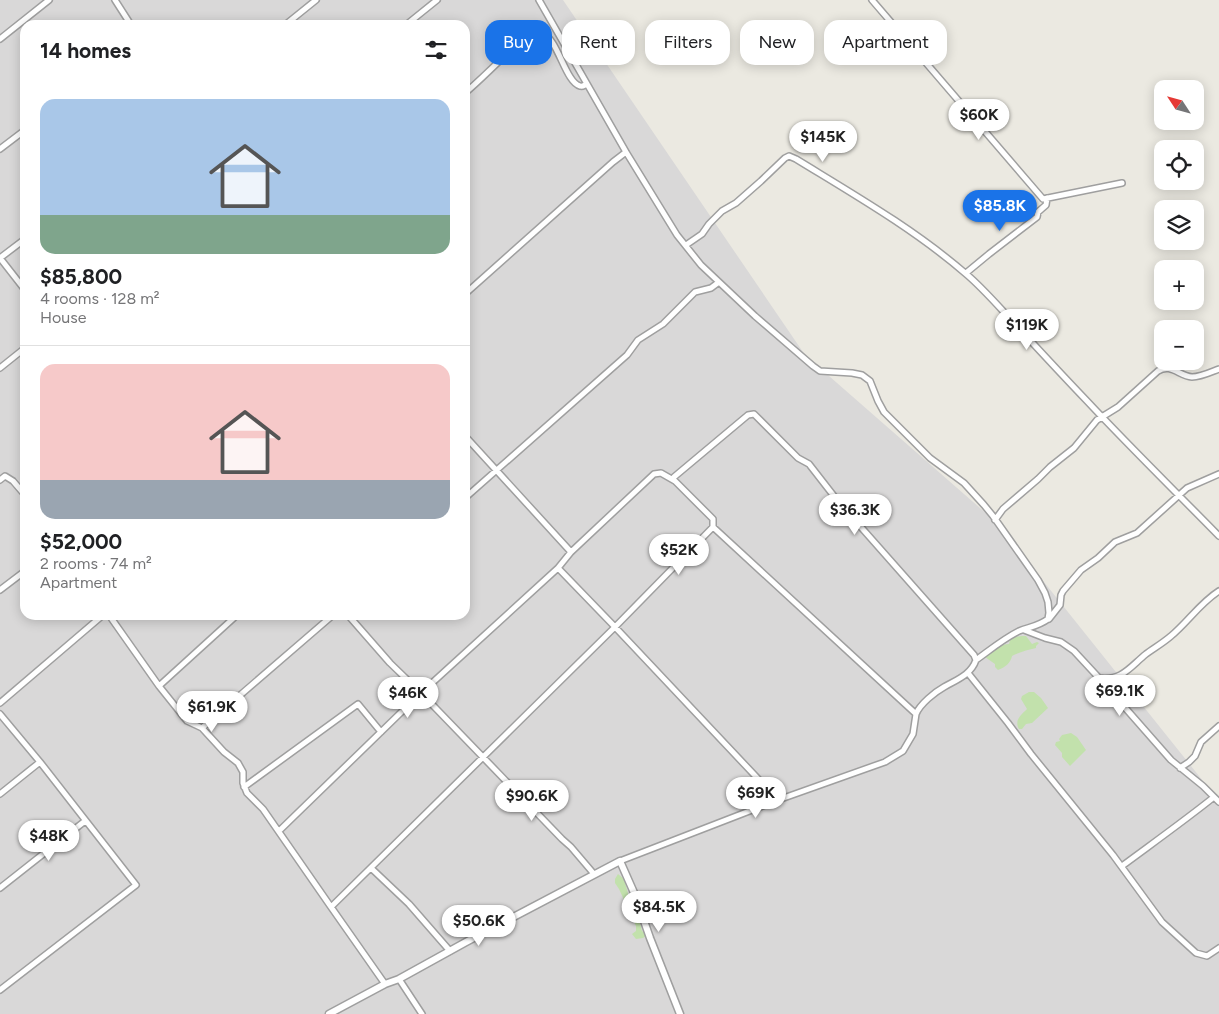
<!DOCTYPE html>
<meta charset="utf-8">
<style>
:root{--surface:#fff;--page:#f2f2f2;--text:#202124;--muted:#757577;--line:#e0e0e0;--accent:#1a73e8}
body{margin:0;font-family:Figtree,sans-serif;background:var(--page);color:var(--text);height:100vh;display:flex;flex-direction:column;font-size:19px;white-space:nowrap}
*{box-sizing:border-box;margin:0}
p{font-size:16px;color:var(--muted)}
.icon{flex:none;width:28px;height:28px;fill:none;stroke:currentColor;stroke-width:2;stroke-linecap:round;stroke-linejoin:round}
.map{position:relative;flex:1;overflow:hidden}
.side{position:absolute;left:20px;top:20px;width:450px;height:600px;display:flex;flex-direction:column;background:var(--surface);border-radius:15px;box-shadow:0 2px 12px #0003}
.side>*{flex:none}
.hud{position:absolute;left:485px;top:20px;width:475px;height:45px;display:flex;gap:10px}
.needle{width:32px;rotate:306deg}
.buttons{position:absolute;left:1154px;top:80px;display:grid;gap:10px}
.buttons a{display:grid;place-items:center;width:50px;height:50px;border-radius:10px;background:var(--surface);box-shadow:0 2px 12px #0003;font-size:25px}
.price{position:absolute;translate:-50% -42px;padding:0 11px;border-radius:18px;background:#fff;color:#222;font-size:16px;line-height:32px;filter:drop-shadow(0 1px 2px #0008)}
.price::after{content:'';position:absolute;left:50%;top:30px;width:15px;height:11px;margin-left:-8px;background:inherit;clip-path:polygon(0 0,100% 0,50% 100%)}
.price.current{background:var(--accent);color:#fff}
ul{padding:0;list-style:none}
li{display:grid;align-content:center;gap:10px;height:265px;padding:0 20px}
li+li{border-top:1px solid var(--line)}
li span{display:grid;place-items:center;height:155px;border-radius:15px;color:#555}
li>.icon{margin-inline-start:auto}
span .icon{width:90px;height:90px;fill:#fffc;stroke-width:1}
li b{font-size:21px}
h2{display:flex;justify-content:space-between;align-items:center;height:60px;padding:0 20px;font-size:21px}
.tag{padding:0 18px;border-radius:15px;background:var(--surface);box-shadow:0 2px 12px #0003;font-size:18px;line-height:45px}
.tag.current{background:var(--accent);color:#fff}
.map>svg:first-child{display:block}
</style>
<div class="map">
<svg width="1219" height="1014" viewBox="0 0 1219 1014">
<rect width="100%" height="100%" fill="#ebe9e1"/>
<path fill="#d9d8d8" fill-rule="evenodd" d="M0,0H563L805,355L996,522L1219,801V1014H0ZM25,25H465V615H25Z"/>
<path fill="#c2e1ac" d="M1022,636H1026L1032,644L1037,642L1039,643L1036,646V648C1028,650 1019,652 1012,656C1011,663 1004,668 998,670L995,667V664L985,657C991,652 1001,644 1009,644L1010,640L1015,637Z
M1029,692H1034L1041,698L1048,708L1032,723L1026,724L1022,729H1019C1014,720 1021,715 1027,709L1021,699L1022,696Z
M1071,733L1077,737L1086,750L1070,766L1062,757V753L1055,745L1056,742L1060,741L1059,739L1062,735Z
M618,874L624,879L629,897L633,905L635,912L638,916L641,927L642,931L645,933L646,936L643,938L636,939L632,934L636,931V926L619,889L615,883V879Z"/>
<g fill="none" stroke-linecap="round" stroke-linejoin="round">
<defs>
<path id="minor" d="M115,0L131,25
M872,0L1043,199L1122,183
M285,25L316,0
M406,25L437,0
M0,39L49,0
M465,93C484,77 500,59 520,43C524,40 530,34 535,32C538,31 540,32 543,33C558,40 566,83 580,86C583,87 584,85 587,84
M0,149L25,130
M686,245L702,234L709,224L722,211L736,203L761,181L785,158L789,156L796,159C853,194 914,229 965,273C983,288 999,307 1015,324C1039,350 1063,376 1087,401C1130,447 1175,491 1219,536
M0,258L25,290
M0,258L25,239
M966,273L989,254L1037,217L1038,212L1046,205L1047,198
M719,282L755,316L813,366L820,371L852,373L862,375L870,381L878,401L884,412L930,458L964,483L984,505L993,516L1038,580L1045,593L1048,602L1049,613L1048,619C1039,626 1029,627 1019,631C1003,639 990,650 976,660
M465,294L613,162L626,152
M0,368L25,348
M465,436L571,552L558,568L615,627L713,527L916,714L913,734L903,751L885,762L778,800L620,861
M674,477L748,415L754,414L798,458L809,464L837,500L974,655L976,660C971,675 956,680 944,687C935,692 920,704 916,714
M0,480L5,476L13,481L25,495
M465,498L627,355L638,340L663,324L695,292L711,288L719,282L701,265L677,235L626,152L539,0
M995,520L1003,509L1038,479L1050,467L1074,448L1097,420L1118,407L1158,371C1171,363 1179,376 1192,377C1201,377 1211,372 1219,369
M571,552L654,474L661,473L675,481L713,519V527
M0,590L25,571
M109,615L159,686L187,721L202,728L333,615
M348,615L390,663L421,693L562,839L571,847L594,874
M1049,619L1060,605L1061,595L1063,591L1081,570L1098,558L1115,542L1137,533L1187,488L1219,474
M1024,630L1045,638L1061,642L1074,651L1099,678L1171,760L1203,786L1219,802
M968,673L1008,723L1031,754L1113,855L1162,922L1196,953L1207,956L1219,948
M1099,678C1122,681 1130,667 1146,654C1154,648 1163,643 1171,636C1188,622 1200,603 1219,591
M159,686L237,615
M0,703L103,615
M0,714L40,762L136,885L0,990
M202,728L224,752L238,763L243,772V783L247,793L263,809L331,907
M1180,768L1189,762L1195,756L1201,742L1219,726
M244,787L358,704L381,732
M0,794L40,762
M279,831L421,693L558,568
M1122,866C1153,843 1184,821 1214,797
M371,868L409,904L450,951
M0,888L85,821
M399,979L422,1014
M385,984L331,907L615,627L778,800"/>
<path id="tertiary" d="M329,1014L385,984L399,979L466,942L620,861L635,895L650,938L680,1014"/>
</defs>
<use href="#minor" stroke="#9f9f9f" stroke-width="8"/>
<use href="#tertiary" stroke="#9f9f9f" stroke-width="9"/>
<use href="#minor" stroke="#fff" stroke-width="5"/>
<use href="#tertiary" stroke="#fff" stroke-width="6"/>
</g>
</svg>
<div class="buttons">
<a><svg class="needle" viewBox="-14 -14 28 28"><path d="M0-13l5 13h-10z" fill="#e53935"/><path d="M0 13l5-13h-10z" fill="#757577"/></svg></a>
<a><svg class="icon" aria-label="locate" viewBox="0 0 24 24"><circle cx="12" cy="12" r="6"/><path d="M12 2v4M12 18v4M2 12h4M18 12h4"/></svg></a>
<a><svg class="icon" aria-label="layers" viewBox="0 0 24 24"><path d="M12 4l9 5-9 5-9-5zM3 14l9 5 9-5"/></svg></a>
<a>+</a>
<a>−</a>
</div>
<b class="price" style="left:979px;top:141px">$60K</b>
<b class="price" style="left:823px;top:163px">$145K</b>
<b class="price current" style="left:1000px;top:232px">$85.8K</b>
<b class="price" style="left:1027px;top:351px">$119K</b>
<b class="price" style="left:855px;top:536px">$36.3K</b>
<b class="price" style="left:679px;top:576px">$52K</b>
<b class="price" style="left:1120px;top:717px">$69.1K</b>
<b class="price" style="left:408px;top:719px">$46K</b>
<b class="price" style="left:212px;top:733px">$61.9K</b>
<b class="price" style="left:756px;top:819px">$69K</b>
<b class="price" style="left:532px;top:822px">$90.6K</b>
<b class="price" style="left:49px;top:862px">$48K</b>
<b class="price" style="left:659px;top:933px">$84.5K</b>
<b class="price" style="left:479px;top:947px">$50.6K</b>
<div class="hud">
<a class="tag current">Buy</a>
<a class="tag">Rent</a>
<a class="tag">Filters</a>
<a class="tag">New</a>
<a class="tag">Apartment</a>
</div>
<section class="side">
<h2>14 homes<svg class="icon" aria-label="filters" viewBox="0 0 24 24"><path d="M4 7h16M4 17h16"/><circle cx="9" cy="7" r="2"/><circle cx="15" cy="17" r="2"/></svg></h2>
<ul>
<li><span style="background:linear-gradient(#a9c7e8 75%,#7fa58c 0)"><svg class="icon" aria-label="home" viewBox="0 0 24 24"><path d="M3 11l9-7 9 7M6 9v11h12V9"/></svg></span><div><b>$85,800</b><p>4 rooms · 128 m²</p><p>House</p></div></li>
<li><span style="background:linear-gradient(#f6c9c9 75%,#9aa5b1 0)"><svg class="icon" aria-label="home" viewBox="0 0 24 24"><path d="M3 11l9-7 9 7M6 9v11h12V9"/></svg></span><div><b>$52,000</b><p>2 rooms · 74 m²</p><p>Apartment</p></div></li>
</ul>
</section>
</div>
